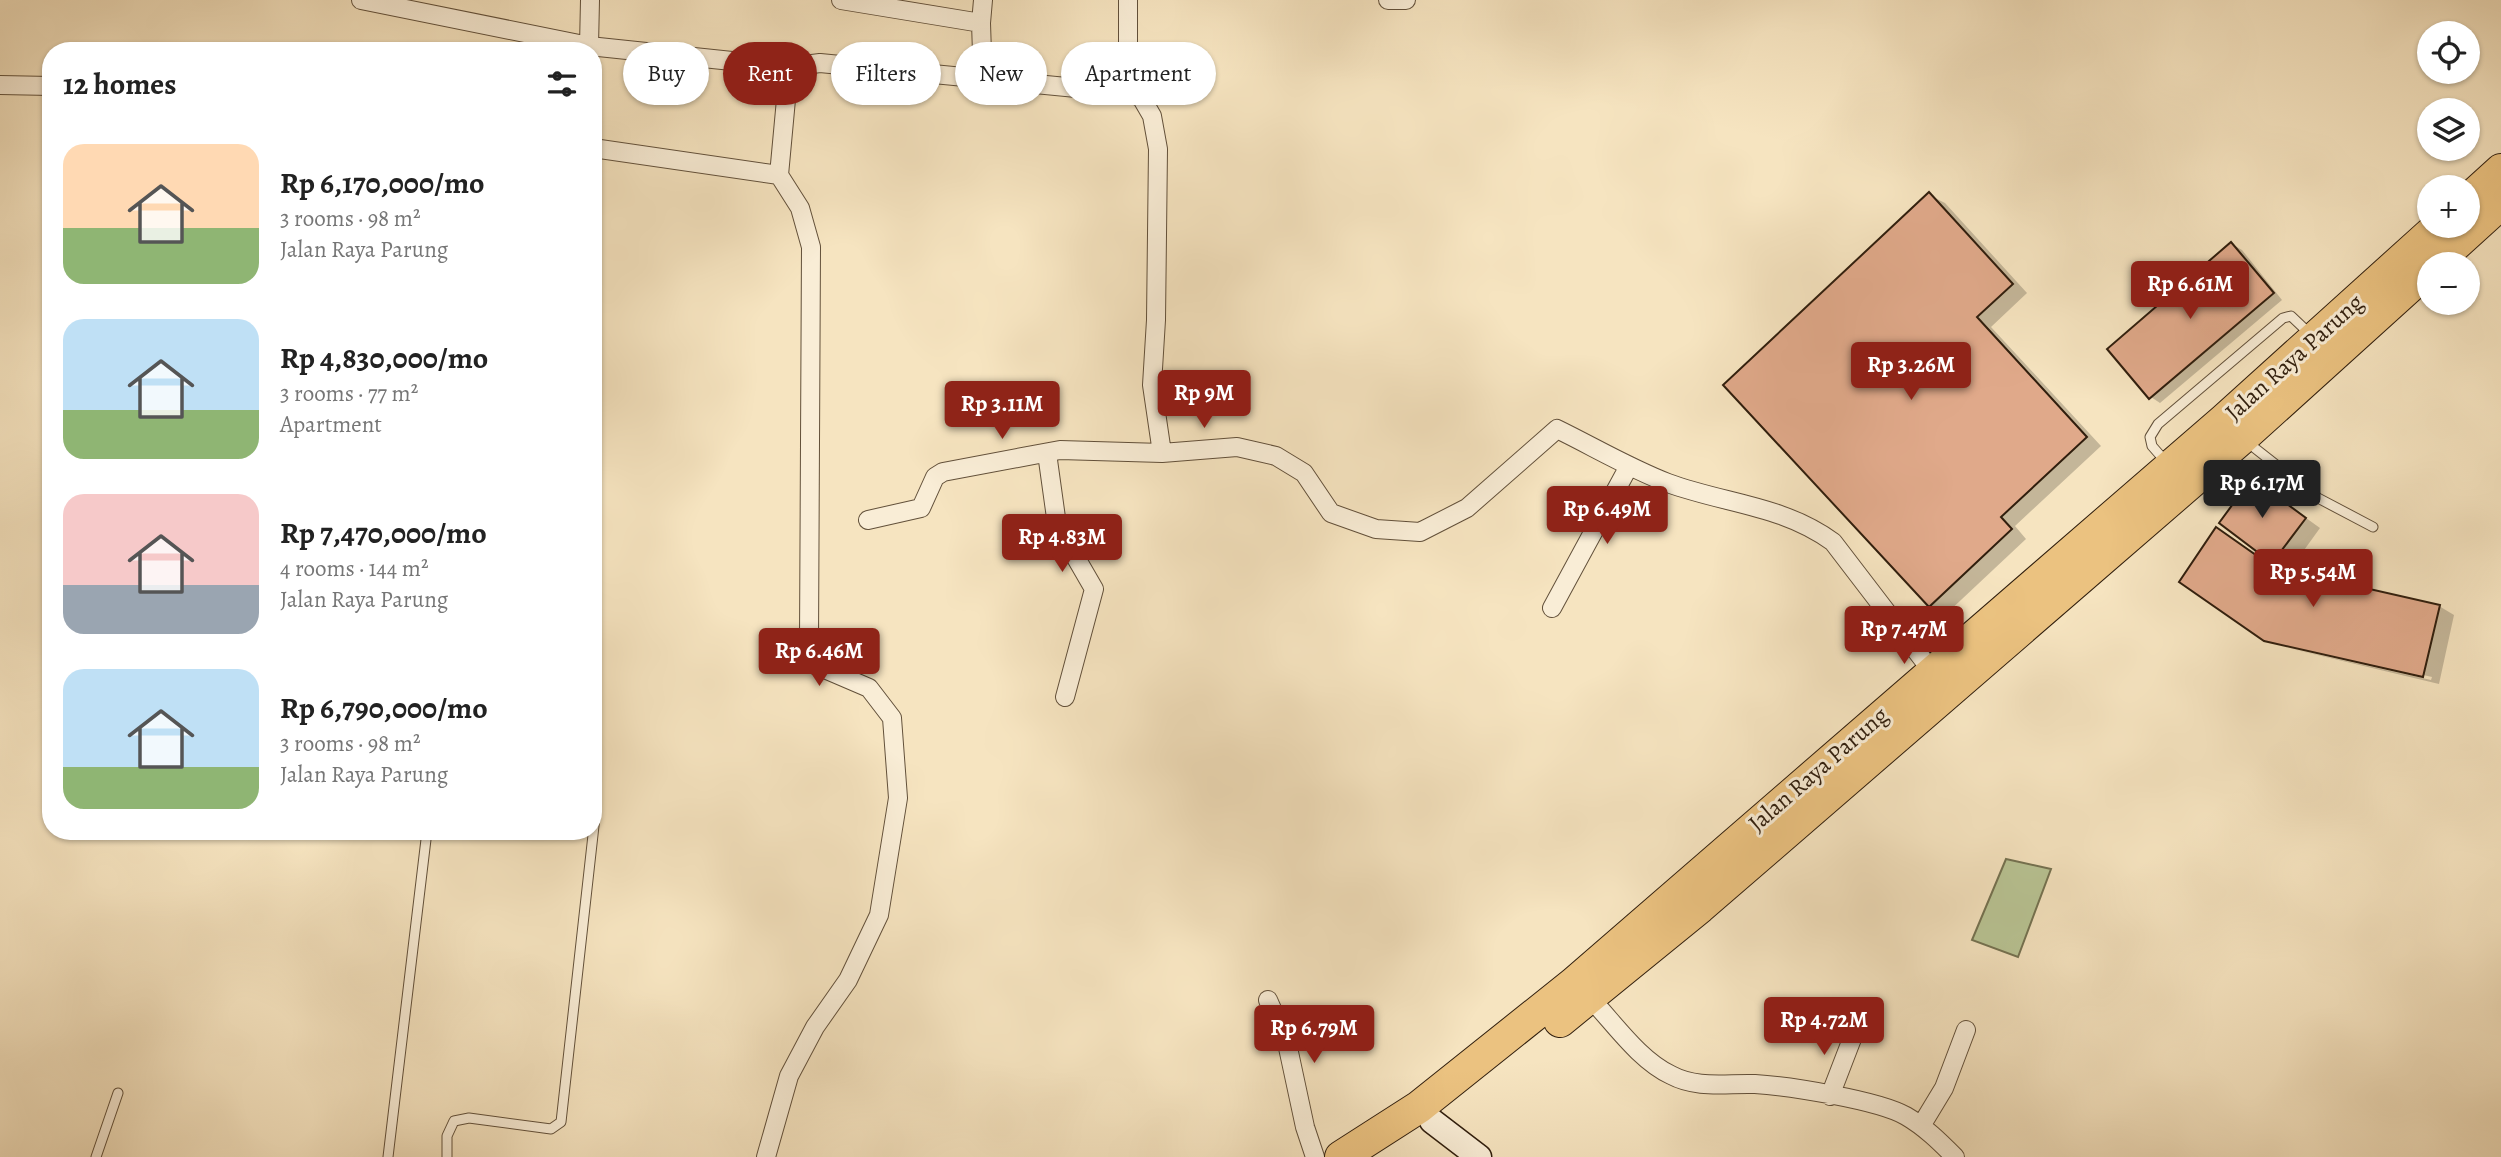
<!DOCTYPE html>
<meta charset="utf-8">
<style>
:root{--surface:#fff;--page:#f2f2f2;--text:#222;--muted:#767676;--accent:#8f2418}
body{margin:0;font-family:Alegreya,serif;background:var(--page);color:var(--text);height:100vh;display:flex;flex-direction:column;font-size:26px;white-space:nowrap}
*{box-sizing:border-box;margin:0}
p{font-size:23px;color:var(--muted)}
.icon{flex:none;width:38px;height:38px;fill:none;stroke:currentColor;stroke-width:2;stroke-linecap:round;stroke-linejoin:round}
.map{position:relative;flex:1;overflow:hidden}
.side{position:absolute;left:42px;top:42px;width:560px;height:798px;display:flex;flex-direction:column;background:var(--surface);border-radius:28px;box-shadow:0 2px 5px #0004}
.side>*{flex:none}
.guide{position:absolute;left:623px;top:42px;width:665px;height:63px;display:flex;gap:14px}
.fabs{position:absolute;left:2417px;top:21px;display:grid;gap:14px}
.fabs a{display:grid;place-items:center;width:63px;height:63px;border-radius:50%;background:var(--surface);box-shadow:0 2px 5px #0004;font-size:35px}
.price{position:absolute;translate:-50% -60px;padding:0 16px;border-radius:7px;background:var(--accent);color:#fff;font-size:23px;line-height:46px;filter:drop-shadow(0 2px 4px #0008)}
.price::after{content:'';position:absolute;left:50%;top:42px;width:21px;height:16px;margin-left:-10px;background:inherit;clip-path:polygon(0 0,100% 0,50% 100%)}
.price.selected{background:#222;color:#fff}
ul{padding:0;list-style:none}
li{display:flex;align-items:center;gap:21px;height:175px;padding:0 21px}
li span{display:grid;place-items:center;flex:none;width:196px;height:140px;border-radius:21px;color:#555}
li>.icon{margin-inline-start:auto}
span .icon{width:84px;height:84px;fill:#fffc;stroke-width:1}
li b{font-size:30px}
h2{display:flex;justify-content:space-between;align-items:center;height:84px;padding:0 21px;font-size:30px}
.tag{padding:0 24px;border-radius:32px;background:var(--surface);box-shadow:0 2px 5px #0004;font-size:24px;line-height:63px}
.tag.selected{background:var(--accent);color:#fff}
.map>svg:first-child{display:block}
</style>
<div class="map">
<svg width="2501" height="1157" viewBox="0 0 2501 1157">
<rect width="100%" height="100%" fill="#f6e4c0"/>
<filter id="stains"><feTurbulence type="fractalNoise" baseFrequency=".00286" numOctaves="4"/><feColorMatrix values="0 0 0 0 .2 0 0 0 0 .09 0 0 0 0 .02 0 0 0 .5 -.17"/></filter>
<radialGradient id="worn" r=".72"><stop offset=".6" stop-color="#630" stop-opacity="0"/><stop offset="1" stop-color="#630" stop-opacity=".3"/></radialGradient>
<path fill="#b9c595" stroke="#747251" stroke-width="2" d="M2006,859L2051,869L2018,957L1972,940Z"/>
<path fill="#0003" d="M1929,195L1945,203L2027,293L1991,327L2101,446L2015,526L2026,539L1945,615L1930,606Z
M2232,244L2242,250L2282,300L2160,403L2151,397Z
M2253,480L2320,528L2289,571L2221,523Z
M2232,538L2277,569L2439,606L2454,615L2439,684L2275,645L2431,680L2432,677L2265,639Z"/>
<path fill="#e0a98a" stroke="#301e0d" stroke-width="2" d="M1929,192L2013,284L1977,317L2087,437L2001,517L2012,529L1929,607L1723,385Z
M2231,242L2274,293L2149,399L2107,349Z
M2252,478L2306,518L2272,563L2219,523Z
M2216,527L2273,567L2440,605L2423,677L2264,641L2179,582Z"/>
<g fill="none" stroke-linecap="round" stroke-linejoin="round">
<defs>
<path id="lane" d="M2247,442L2318,498L2373,527
M2166,462L2152,446L2150,437L2158,424L2283,318L2291,316L2311,335
M96,1157L118,1093
M388,1157L427,831
M447,1157V1136L454,1121L469,1118L551,1129L561,1122L596,808"/>
<path id="street" d="M361,0L589,46
M590,0L589,46L789,67
M841,0L981,23L983,0
M1128,0V93
M1388,0H1406
M981,23L982,53
M0,85L51,86
M593,148L779,175L789,67L820,63L1128,93L1141,97L1152,116L1158,149L1156,320L1152,385L1162,453L1237,447L1276,456L1304,473L1331,513L1376,529L1420,532L1467,508L1557,429C1594,447 1629,468 1668,483C1725,504 1782,505 1833,542L1931,670
M1047,453L1057,525L1094,589L1065,697
M868,520L921,508L935,477L943,472L1060,450L1162,453
M1552,608L1629,466
M1590,998C1614,1023 1639,1060 1671,1075C1697,1089 1726,1083 1755,1084C1788,1086 1878,1100 1906,1116C1925,1127 1940,1142 1955,1157
M1268,1000L1287,1043L1305,1127L1315,1157
M1830,1096L1855,1031
M1921,1126L1944,1088L1966,1030
M766,1157L789,1076L815,1027L848,980L879,915L898,798L892,718L869,688L813,664L809,640L811,247L800,208L779,175"/>
<path id="secondary" d="M1432,1121L1479,1157"/>
<path id="highway" d="M2468,200L2501,170
M2434,264L2501,203
M1560,1021L1700,907L2242,438L2429,269
M1341,1157L1419,1107L1573,984L2224,420L2439,226"/>
</defs>
<use href="#lane" stroke="#62503a" stroke-width="11"/>
<use href="#street" stroke="#62503a" stroke-width="20"/>
<use href="#secondary" stroke="#301e0d" stroke-width="27"/>
<use href="#highway" stroke="#301e0d" stroke-width="34"/>
<use href="#lane" stroke="#f9edd6" stroke-width="9"/>
<use href="#street" stroke="#f9edd6" stroke-width="18"/>
<use href="#secondary" stroke="#f9edd6" stroke-width="24"/>
<use href="#highway" stroke="#ebc280" stroke-width="32"/>
</g>
<g text-anchor="middle" dominant-baseline="central" stroke-width="6" stroke-linejoin="round" paint-order="stroke">
<g font-size="24" fill="#301e0d" stroke="#f9edd6">
<text transform="translate(2294 357) rotate(-42)">Jalan Raya Parung</text>
<text transform="translate(1818 769) rotate(-41)">Jalan Raya Parung</text>
</g>
</g>
<rect width="100%" height="100%" filter="url(#stains)"/>
<rect width="100%" height="100%" fill="url(#worn)"/>
</svg>
<div class="fabs">
<a><svg class="icon" aria-label="locate" viewBox="0 0 24 24"><circle cx="12" cy="12" r="6"/><path d="M12 2v4M12 18v4M2 12h4M18 12h4"/></svg></a>
<a><svg class="icon" aria-label="layers" viewBox="0 0 24 24"><path d="M12 4l9 5-9 5-9-5zM3 14l9 5 9-5"/></svg></a>
<a>+</a>
<a>−</a>
</div>
<b class="price" style="left:2190px;top:321px">Rp 6.61M</b>
<b class="price" style="left:1911px;top:402px">Rp 3.26M</b>
<b class="price" style="left:1204px;top:430px">Rp 9M</b>
<b class="price" style="left:1002px;top:441px">Rp 3.11M</b>
<b class="price selected" style="left:2262px;top:520px">Rp 6.17M</b>
<b class="price" style="left:1607px;top:546px">Rp 6.49M</b>
<b class="price" style="left:1062px;top:574px">Rp 4.83M</b>
<b class="price" style="left:2313px;top:609px">Rp 5.54M</b>
<b class="price" style="left:1904px;top:666px">Rp 7.47M</b>
<b class="price" style="left:819px;top:688px">Rp 6.46M</b>
<b class="price" style="left:1824px;top:1057px">Rp 4.72M</b>
<b class="price" style="left:1314px;top:1065px">Rp 6.79M</b>
<div class="guide">
<a class="tag">Buy</a>
<a class="tag selected">Rent</a>
<a class="tag">Filters</a>
<a class="tag">New</a>
<a class="tag">Apartment</a>
</div>
<section class="side">
<h2>12 homes<svg class="icon" aria-label="filters" viewBox="0 0 24 24"><path d="M4 7h16M4 17h16"/><circle cx="9" cy="7" r="2"/><circle cx="15" cy="17" r="2"/></svg></h2>
<ul>
<li><span style="background:linear-gradient(#ffd9b3 60%,#8fb573 0)"><svg class="icon" aria-label="home" viewBox="0 0 24 24"><path d="M3 11l9-7 9 7M6 9v11h12V9"/></svg></span><div><b>Rp 6,170,000/mo</b><p>3 rooms · 98 m²</p><p>Jalan Raya Parung</p></div></li>
<li><span style="background:linear-gradient(#bfe0f5 65%,#8fb573 0)"><svg class="icon" aria-label="home" viewBox="0 0 24 24"><path d="M3 11l9-7 9 7M6 9v11h12V9"/></svg></span><div><b>Rp 4,830,000/mo</b><p>3 rooms · 77 m²</p><p>Apartment</p></div></li>
<li><span style="background:linear-gradient(#f6c9c9 65%,#9aa5b1 0)"><svg class="icon" aria-label="home" viewBox="0 0 24 24"><path d="M3 11l9-7 9 7M6 9v11h12V9"/></svg></span><div><b>Rp 7,470,000/mo</b><p>4 rooms · 144 m²</p><p>Jalan Raya Parung</p></div></li>
<li><span style="background:linear-gradient(#bfe0f5 70%,#8fb573 0)"><svg class="icon" aria-label="home" viewBox="0 0 24 24"><path d="M3 11l9-7 9 7M6 9v11h12V9"/></svg></span><div><b>Rp 6,790,000/mo</b><p>3 rooms · 98 m²</p><p>Jalan Raya Parung</p></div></li>
</ul>
</section>
</div>
